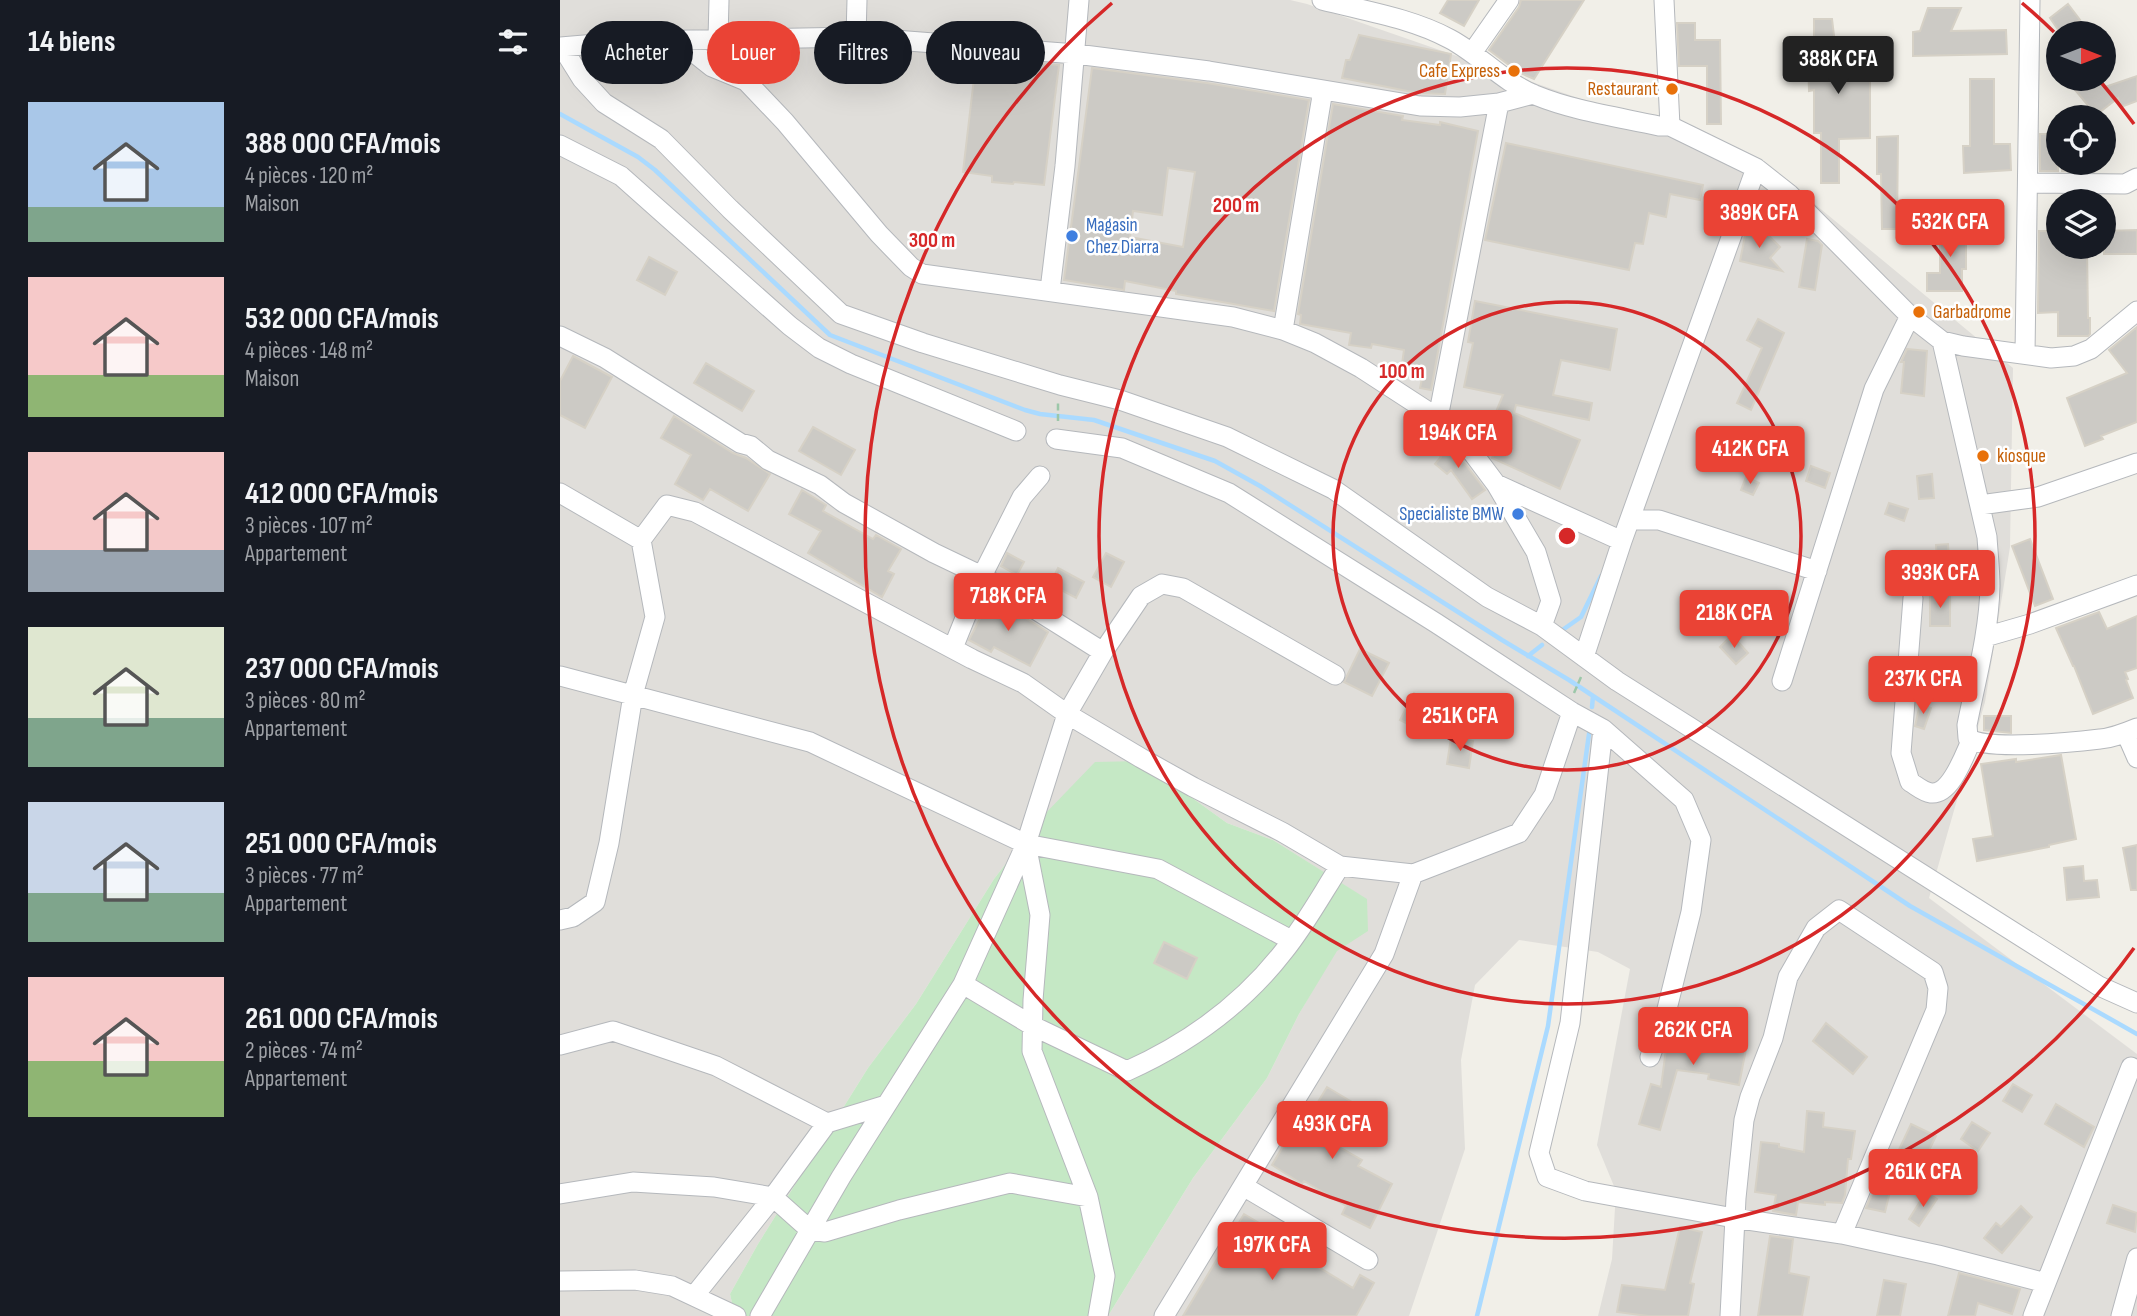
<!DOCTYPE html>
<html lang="fr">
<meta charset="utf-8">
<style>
:root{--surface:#171b24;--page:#242831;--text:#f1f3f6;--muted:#9ea1a6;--accent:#ea4335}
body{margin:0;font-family:"Sofia Sans Condensed",sans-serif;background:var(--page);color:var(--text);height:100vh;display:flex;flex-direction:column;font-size:26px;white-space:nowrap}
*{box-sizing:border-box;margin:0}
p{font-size:23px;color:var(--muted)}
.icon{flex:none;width:38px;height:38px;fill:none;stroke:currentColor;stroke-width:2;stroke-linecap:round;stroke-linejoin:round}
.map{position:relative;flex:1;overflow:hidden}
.panel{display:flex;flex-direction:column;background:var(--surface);width:560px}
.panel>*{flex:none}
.hud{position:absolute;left:21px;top:21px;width:665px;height:63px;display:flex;gap:14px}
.needle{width:46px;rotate:90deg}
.tools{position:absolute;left:1486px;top:21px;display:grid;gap:14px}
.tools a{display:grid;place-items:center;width:70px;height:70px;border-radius:50%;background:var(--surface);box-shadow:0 7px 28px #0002;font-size:35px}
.price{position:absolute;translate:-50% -60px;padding:0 16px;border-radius:7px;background:var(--accent);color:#fff;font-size:23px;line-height:46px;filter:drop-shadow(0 2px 4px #0008)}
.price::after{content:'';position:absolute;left:50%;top:42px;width:21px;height:16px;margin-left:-10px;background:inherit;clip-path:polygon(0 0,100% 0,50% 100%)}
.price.selected{background:#222;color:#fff}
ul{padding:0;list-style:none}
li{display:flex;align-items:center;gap:21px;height:175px;padding:0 28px}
li span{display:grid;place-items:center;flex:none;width:196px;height:140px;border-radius:0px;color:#555}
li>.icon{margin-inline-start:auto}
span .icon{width:84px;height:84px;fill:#fffc;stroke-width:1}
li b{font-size:30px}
h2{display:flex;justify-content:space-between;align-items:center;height:84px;padding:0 28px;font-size:30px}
.chip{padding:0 24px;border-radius:32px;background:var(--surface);box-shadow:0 7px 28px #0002;font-size:24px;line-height:63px}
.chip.selected{background:var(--accent);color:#fff}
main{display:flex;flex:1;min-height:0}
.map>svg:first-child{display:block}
</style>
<main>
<section class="panel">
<h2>14 biens<svg class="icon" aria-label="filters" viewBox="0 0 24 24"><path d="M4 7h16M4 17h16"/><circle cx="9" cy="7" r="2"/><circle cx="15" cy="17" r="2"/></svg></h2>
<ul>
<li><span style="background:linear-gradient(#a9c7e8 75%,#7fa58c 0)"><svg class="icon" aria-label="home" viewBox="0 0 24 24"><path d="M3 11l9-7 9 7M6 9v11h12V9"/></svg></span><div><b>388 000 CFA/mois</b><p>4 pièces · 120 m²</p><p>Maison</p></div></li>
<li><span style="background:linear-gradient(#f6c9c9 70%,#8fb573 0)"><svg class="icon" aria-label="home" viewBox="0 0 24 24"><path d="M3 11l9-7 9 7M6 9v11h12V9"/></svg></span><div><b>532 000 CFA/mois</b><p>4 pièces · 148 m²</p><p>Maison</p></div></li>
<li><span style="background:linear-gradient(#f6c9c9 70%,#9aa5b1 0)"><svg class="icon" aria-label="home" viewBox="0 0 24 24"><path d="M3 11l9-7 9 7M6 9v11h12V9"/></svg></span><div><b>412 000 CFA/mois</b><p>3 pièces · 107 m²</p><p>Appartement</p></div></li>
<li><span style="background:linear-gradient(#dfe7d0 65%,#7fa58c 0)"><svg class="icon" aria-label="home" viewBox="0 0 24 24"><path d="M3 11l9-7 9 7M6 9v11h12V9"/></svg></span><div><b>237 000 CFA/mois</b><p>3 pièces · 80 m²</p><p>Appartement</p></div></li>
<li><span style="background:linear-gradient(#c9d6e8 65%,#7fa58c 0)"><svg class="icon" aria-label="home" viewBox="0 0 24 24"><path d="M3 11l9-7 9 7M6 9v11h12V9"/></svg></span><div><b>251 000 CFA/mois</b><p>3 pièces · 77 m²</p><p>Appartement</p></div></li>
<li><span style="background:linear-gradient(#f6c9c9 60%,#8fb573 0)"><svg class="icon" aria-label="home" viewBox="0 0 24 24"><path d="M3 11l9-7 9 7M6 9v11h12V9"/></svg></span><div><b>261 000 CFA/mois</b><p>2 pièces · 74 m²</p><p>Appartement</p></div></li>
</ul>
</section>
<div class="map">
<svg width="1577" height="1316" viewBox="0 0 1577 1316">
<rect width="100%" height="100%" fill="#f1efe8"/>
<path fill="#e0deda" d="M0,0H730L747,4L1205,163L1453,368L1450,547L1425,702L1369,898L1577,1054V1316H1038L1052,1259L1056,1191L1037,1145L1070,969L1038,952L959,940L915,985L901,1060L905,1149L849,1316H548L633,1178L707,1078L739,1014L806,899L713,840L667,823L581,761L481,818L434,879L356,1004L308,1068L198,1244L170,1294L175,1316H0Z"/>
<path fill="#c5e8c5" d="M581,761L667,823L713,840L807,899L808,931L777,951L739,1014L707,1078L633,1178L548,1316H175L170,1294L198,1244L308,1068L356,1004L434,879L481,818L535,762Z"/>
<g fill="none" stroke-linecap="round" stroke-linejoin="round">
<path stroke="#aadaff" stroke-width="4.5" d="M0,114L78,157L95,170L270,335L465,410L480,414L534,420L655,461L700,486L942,640L1009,680L1350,906L1577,1034
M1001,631L1021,617L1041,576
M968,656L982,645
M1032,707L1033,696
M917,1316L988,1026L1030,727"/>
</g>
<path fill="#cccac5" stroke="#d6d1c6" stroke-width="2" fill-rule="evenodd" d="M888,0H919L904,26L880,13Z
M961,0H1024L974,79L958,72L929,50L959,7Z
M1508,4L1520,20L1499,31L1490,18Z
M1368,8H1401L1391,31L1446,30L1447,54L1353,56V32L1360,31Z
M1254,19H1272L1276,52L1310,51V138L1279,139V183H1261V133H1254V90L1249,91L1248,56H1254Z
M1117,23H1135V40H1160L1161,124H1147V66H1119Z
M799,35L891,54L885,94L857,93L782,78L786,60H790Z
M416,61L446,64V61L499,65L484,185L454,182L453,184L432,182V176L403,172Z
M532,68L647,83L749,100L714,311L616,294V291L565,281L564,290L504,280ZM608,168L635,172L623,247L570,237L573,211L602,215Z
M1577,76V101L1561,107L1558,98L1536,115L1506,79H1538L1545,87Z
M1410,79H1434V144H1450L1451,170L1404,173L1403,146H1410Z
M773,104L843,116L842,120L880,125V122L918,131L871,390L860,388L863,374L841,371L844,350L812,344L811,348L789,345L791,333L740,324L741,315L738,314Z
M1480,134H1498V171H1480Z
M1338,136L1337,229H1322L1321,174H1317V137Z
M946,143L1143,185L1140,200L1110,194L1106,217L1089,213L1083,244L1075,243L1069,270L925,240Z
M1502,163H1529V171H1502Z
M1502,196H1529V201H1502Z
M1404,201H1433V220H1404Z
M1380,223H1406V269H1402V291H1367V273H1380Z
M1577,230V254H1544V231Z
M1186,231L1208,235L1220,247L1210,258L1222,271L1180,261Z
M1479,231H1498V247H1527L1528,318H1530V334L1528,336H1498V312L1478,313Z
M1247,239L1258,241L1262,245L1255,290L1239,287Z
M89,257L117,272L105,295L77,280Z
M915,301L1057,329L1050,370L1001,360L993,395L1032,403L1029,420L956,405L954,413L1020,440L1000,489L932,458L937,446L924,441L943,395L904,387L913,343L908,342Z
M1198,319L1224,333L1191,410L1177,403L1202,348L1187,340Z
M1577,327V422L1541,436L1543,439L1525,446L1507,398L1567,373L1549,350Z
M1347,349L1367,351L1364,396L1341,393L1344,362H1341Z
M13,356L52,377L25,428L0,415V381Z
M146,363L194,391L182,411L134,383Z
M114,416L173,453L186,458L210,474L188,511L150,489L143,500L115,484L131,455L101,438Z
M253,427L295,450L281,475L239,451Z
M873,439L906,465L925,490L912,499L891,470L887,474L875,464L881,457L870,442Z
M1251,466L1270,473L1265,488L1246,481Z
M1372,474L1374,498L1359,499L1357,476Z
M1186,477L1199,483L1193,495L1181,490Z
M242,490L266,505L263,511L313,539L316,535L341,549L328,571L334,574L322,597L248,553L261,531L229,514Z
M1329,503L1348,509L1344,521L1325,514Z
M1470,539L1493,599L1475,606L1452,546Z
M1388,544L1389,560L1377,561L1376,545Z
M447,553L464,562L457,575L441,566Z
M546,553L564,562L551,587L533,577Z
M498,568L524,582L516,598L490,584Z
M1370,595H1390V626H1370Z
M431,597L488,632L470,666L434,647L431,652L409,640Z
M1539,612L1547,629L1577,616V668L1565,672L1568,679L1566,680L1573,698L1533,714L1514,666H1513L1496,628Z
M1172,635L1188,653L1176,664L1160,647Z
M800,649L829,663L812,696L784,682Z
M854,693L881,708L868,734L840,720Z
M1360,704L1371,708L1364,729L1355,726Z
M1424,716H1451V733L1424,730Z
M891,738L913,741L909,768L887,764Z
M1501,755L1516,839L1489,845V847L1417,861L1413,839L1433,836L1421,764L1456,759V762Z
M1577,845V890H1571L1563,848Z
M1523,866L1524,881L1537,880L1539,897L1507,900L1504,868Z
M604,942L637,958L627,979L594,963Z
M1266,1023L1307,1057L1293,1074L1253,1041Z
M1114,1028L1163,1035L1162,1039L1187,1044L1179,1085L1148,1079L1149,1074L1117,1070L1100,1130L1079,1124L1091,1084L1101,1087L1106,1049Z
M1453,1084L1472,1095L1462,1112L1443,1101Z
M767,1087L797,1105L774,1144L802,1160L798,1166L832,1184L810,1228L782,1214L786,1206L744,1181L742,1184L712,1165L738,1121L744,1125Z
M1496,1104L1534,1127L1524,1147L1485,1124Z
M1247,1111L1264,1113L1263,1127L1295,1131L1291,1159H1288L1285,1195L1282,1203L1265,1202V1205L1238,1202L1236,1215L1213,1211L1216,1195L1195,1192L1201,1142L1219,1144V1147L1244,1152Z
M1412,1122L1430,1133L1418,1151L1401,1139Z
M1351,1124L1376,1136L1361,1167L1336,1156Z
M1323,1168L1335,1171L1325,1212L1306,1208Z
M1366,1192L1377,1199L1359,1226L1349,1219Z
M1553,1205L1577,1213L1575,1232L1547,1223Z
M1461,1206L1472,1217L1442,1253L1424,1238L1436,1223L1441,1227Z
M684,1214L711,1230L707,1236L793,1288L800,1275L814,1283L796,1316H623Z
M1120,1227L1142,1232L1130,1283L1134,1284L1128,1316H1088L1057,1312L1062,1285L1105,1290Z
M1210,1236L1233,1239L1229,1273L1249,1277L1242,1316H1198Z
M1399,1273L1460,1289L1452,1314L1418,1303L1415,1316H1388Z
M1324,1280L1346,1284L1340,1316H1317Z"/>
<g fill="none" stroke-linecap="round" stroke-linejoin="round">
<defs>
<path id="minor" d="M762,0C805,11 851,18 890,39C920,55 943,82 975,95C1014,111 1058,117 1099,126H1110L1196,168L1229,194L1350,316L1382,341L1403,346L1491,358L1514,356L1531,349L1577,311
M1104,0L1110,126
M296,37L297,0
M158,39L159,0
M118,40L152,67L186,81L225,122L319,234L351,267L362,274L673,317L723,330L755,343L801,368L878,418L906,444L936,484L976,552L991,601L982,626
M0,47L71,41L296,37L516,54L649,71L860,106L900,107L939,103L973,94
M2,47L22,79L44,103L101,139L170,209L281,314L363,343L500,385L560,400L667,437L773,489L927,597L982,626L1057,681L1539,986L1577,1003
M912,53L949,0
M0,145L61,176L230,326L259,348L291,364L456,431
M1468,183L1565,184L1577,178
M490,290L505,166L519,0
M723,330L763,90
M0,336L45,358L180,443L191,446L208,460L260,485L284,503L374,553L422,576L393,648
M1382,341L1427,537C1428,553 1430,570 1430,586C1429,633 1416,679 1407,725L1408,738C1427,751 1515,742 1540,739C1553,738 1565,733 1577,728
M1465,354L1470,0
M878,418L939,103
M496,439L562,448L669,493L876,623L1012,712L1043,729L1010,1023L979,1153L987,1177L1025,1191L1174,1218L1282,1234L1378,1255L1486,1283
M480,476L462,497L422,576L543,652
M936,484L1062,541
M0,493L81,540L107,505L135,512L412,659L463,683L507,714L581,758L633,787L722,832L780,866L853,874
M1420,505L1478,497L1577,463
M1070,520H1099L1257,571
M1353,598L1341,753L1350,782C1357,786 1363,792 1371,793C1391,795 1404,756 1411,741
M1425,637L1470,624L1577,585
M1024,657L1062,541L1196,168
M0,676L250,742L466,844L598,869L731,940
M1222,681L1314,389L1350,316
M1043,729L1124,800L1141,840L1131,912L1106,1013L1090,1057
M1566,733L1577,758
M466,844L480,915L473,1000L472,1051L528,1197L545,1276L538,1316
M0,920L13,917L35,902L49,843L73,695L95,617L81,540
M403,984L473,1026L567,1071C627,1044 683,1004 724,951C745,925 762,894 780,866
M0,1045L53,1031L156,1066L267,1123
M683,1186L808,1260
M0,1194L73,1182L154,1187L213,1197L250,1230L265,1232L339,1210L450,1183L528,1197
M0,1281L75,1280L112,1286L176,1316
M134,1296L213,1197L267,1123L326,1105
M200,1316L281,1177L403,984L466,844L507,714L543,652L581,596L602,584L623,588L775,675
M604,1316L824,954L853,874L959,833L984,795L1012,712
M1170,1316L1176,1198L1184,1120L1190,1097L1213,1038L1228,977L1256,928L1279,910L1373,972L1378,988L1376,1010L1282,1234
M1473,1316L1571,1067
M1561,1316L1577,1258"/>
</defs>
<use href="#minor" stroke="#b5b8bc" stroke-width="21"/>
<path stroke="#9cc7a9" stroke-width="2.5" stroke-dasharray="7 3.5" stroke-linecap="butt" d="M498,421V403
M1014,693L1021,677"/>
<use href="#minor" stroke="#fff" stroke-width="19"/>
</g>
<g fill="none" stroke="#d62828" stroke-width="3.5">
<circle cx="1007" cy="536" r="234"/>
<circle cx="1007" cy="536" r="468"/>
<path d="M1574 948A701 701 0 1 1 552 3M1462 3A701 701 0 0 1 1494 32M1540 81A701 701 0 0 1 1574 124"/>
</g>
<g fill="#e8710a" stroke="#fff" stroke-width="2.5">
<circle cx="954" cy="71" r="7"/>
<circle cx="1112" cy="89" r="7"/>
<circle cx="1359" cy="312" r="7"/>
<circle cx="1423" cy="456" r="7"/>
</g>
<g fill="#3f7fe0" stroke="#fff" stroke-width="2.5">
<circle cx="512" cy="236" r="7"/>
<circle cx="958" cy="514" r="7"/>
</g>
<g text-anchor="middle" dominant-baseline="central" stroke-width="5" stroke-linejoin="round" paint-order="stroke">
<g font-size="19" fill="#c56008" stroke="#fff" text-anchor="end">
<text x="940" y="71">Cafe Express</text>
<text x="1098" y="89">Restaurant</text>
<text x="1373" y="312" text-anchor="start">Garbadrome</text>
<text x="1437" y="456" text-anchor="start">kiosque</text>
</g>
<g font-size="19" fill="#366cbe" stroke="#fff" text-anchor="start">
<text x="526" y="225">Magasin<tspan x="526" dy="22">Chez Diarra</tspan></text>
<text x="944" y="514" text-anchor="end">Specialiste BMW</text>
</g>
</g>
<circle cx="1007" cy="536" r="10" fill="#d62828" stroke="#fff" stroke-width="3.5"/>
<g font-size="21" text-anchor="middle" font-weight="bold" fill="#d62828" stroke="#fff" stroke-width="5" stroke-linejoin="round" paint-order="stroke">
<text x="676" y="212">200 m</text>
<text x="372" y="247">300 m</text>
<text x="842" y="378">100 m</text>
</g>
</svg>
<div class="tools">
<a><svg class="needle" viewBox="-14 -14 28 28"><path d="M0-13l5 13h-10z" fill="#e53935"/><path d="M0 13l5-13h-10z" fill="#9ea1a6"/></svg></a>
<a><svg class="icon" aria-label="locate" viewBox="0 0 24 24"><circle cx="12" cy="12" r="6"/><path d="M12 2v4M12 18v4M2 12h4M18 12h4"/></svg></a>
<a><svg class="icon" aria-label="layers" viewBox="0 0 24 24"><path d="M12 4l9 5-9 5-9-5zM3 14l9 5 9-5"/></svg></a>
</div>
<b class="price selected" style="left:1278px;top:96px">388K CFA</b>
<b class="price" style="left:1199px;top:250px">389K CFA</b>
<b class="price" style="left:1390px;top:259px">532K CFA</b>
<b class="price" style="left:898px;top:470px">194K CFA</b>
<b class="price" style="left:1190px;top:486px">412K CFA</b>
<b class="price" style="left:1380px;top:610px">393K CFA</b>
<b class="price" style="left:448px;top:633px">718K CFA</b>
<b class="price" style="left:1174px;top:650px">218K CFA</b>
<b class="price" style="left:1363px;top:716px">237K CFA</b>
<b class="price" style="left:900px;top:753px">251K CFA</b>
<b class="price" style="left:1133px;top:1067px">262K CFA</b>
<b class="price" style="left:772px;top:1161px">493K CFA</b>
<b class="price" style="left:1363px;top:1209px">261K CFA</b>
<b class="price" style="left:712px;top:1282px">197K CFA</b>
<div class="hud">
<a class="chip">Acheter</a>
<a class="chip selected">Louer</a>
<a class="chip">Filtres</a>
<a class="chip">Nouveau</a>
</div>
</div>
</main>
